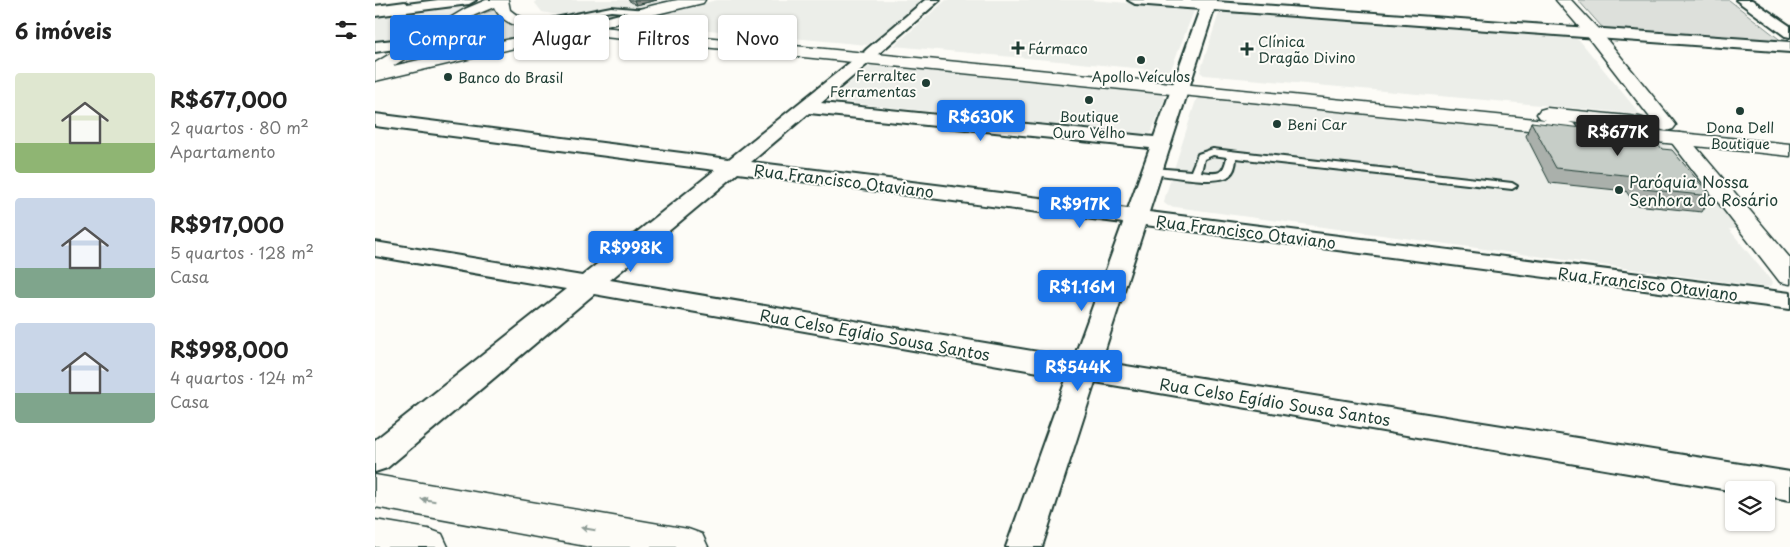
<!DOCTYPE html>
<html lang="pt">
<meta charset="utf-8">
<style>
:root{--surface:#fff;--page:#f2f2f2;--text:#222;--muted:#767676;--accent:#1a73e8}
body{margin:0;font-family:"Playpen Sans",sans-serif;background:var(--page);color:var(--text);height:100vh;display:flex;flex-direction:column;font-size:19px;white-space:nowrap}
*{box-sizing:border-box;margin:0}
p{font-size:16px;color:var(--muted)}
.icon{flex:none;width:28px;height:28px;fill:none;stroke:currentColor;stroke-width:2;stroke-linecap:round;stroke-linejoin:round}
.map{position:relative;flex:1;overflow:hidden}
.side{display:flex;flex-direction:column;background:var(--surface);width:375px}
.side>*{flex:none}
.guide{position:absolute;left:15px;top:15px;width:475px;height:45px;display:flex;gap:10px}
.buttons{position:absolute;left:1350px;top:481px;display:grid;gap:10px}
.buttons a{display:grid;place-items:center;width:50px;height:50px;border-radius:5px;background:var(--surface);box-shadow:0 1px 4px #0004;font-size:25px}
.price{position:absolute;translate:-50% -42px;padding:0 11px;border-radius:5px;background:var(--accent);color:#fff;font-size:16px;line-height:32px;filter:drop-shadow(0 1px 2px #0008)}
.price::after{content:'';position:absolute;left:50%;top:30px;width:15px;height:11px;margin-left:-8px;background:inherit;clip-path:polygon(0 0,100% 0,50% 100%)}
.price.current{background:#222;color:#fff}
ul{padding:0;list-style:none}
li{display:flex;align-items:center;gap:15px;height:125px;padding:0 15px}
li span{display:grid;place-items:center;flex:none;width:140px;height:100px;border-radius:5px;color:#555}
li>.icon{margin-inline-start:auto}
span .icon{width:60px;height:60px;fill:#fffc;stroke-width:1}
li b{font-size:21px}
h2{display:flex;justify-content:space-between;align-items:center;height:60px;padding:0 15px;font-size:21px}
.pill{padding:0 18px;border-radius:5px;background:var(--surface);box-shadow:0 1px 4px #0004;font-size:18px;line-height:45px}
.pill.current{background:var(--accent);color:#fff}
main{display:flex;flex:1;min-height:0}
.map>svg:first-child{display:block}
</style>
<main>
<section class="side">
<h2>6 imóveis<svg class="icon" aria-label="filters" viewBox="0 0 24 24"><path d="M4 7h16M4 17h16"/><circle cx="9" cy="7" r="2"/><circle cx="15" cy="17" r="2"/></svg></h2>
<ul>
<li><span style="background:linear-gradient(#dfe7d0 70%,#8fb573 0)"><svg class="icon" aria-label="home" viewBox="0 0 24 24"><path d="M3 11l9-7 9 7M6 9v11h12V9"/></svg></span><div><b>R$677,000</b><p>2 quartos · 80 m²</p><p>Apartamento</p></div></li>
<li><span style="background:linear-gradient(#c9d6e8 70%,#7fa58c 0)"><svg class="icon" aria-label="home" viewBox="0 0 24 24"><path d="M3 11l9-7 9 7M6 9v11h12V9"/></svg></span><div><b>R$917,000</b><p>5 quartos · 128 m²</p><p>Casa</p></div></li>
<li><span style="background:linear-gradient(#c9d6e8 70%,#7fa58c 0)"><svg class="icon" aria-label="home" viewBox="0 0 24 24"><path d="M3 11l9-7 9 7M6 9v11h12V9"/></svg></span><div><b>R$998,000</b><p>4 quartos · 124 m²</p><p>Casa</p></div></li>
</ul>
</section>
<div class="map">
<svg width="1415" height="547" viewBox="0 0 1415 547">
<rect width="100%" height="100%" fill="#fdfcf7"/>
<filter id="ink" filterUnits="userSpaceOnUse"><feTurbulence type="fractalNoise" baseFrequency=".02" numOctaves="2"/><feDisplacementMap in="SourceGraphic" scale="10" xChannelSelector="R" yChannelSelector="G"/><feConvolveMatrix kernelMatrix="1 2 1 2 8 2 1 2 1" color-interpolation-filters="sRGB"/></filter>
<g filter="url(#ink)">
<path fill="#eceee9" d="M161,0H306L209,20L167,12L160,3Z
M342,0H549L492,45L312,28L266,22L279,15Z
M571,0H716L814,8L819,11L796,69L792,71L519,46Z
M100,4L51,34L0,42V16Z
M849,11L1197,36L1206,42L1265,114L829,75L825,72L844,13Z
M497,66L781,92L787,94L790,98L776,133L764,135L460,101L458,98L492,68Z
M822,97L1133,127L1134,129L1287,144L1296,147L1303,151L1363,229H1354L1398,283L1396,286L1389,287L793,206L789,203L790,197Z"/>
<path fill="#dde0db" stroke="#7e8e88" d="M1203,0H1354L1408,42L1231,29L1226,26Z
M119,10L170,31L31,63L32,60L109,13Z"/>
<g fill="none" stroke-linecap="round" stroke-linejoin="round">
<defs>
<path id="service" d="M30,2L32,3V5L0,10V6Z
M236,7L271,10L274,12L271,14L236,11L178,21L175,19Z
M838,149L1137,183L1142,186L1137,189L861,158C861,164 859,172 854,176C842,185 794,176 778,174L773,171L778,168L816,171L823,154ZM838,155L852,157C848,176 843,174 826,172L829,159Z"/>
<path id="minor" d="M63,0H101L94,4L0,16V8Z
M550,0H565L502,55L495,56L497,59L495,62L446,103L779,137L825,9L760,4L753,0H842L841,2L1415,42V52L839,10L774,212L1415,293V309L770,225L726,362L1415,472V500L1391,496V490L1359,491L720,382L667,547H631L692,377L219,294L12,468L0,472V440L191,289L0,256V242L207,276L340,170L0,126V114L354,159L483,56L491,55L489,52L492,49ZM434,113L775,148L753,209L376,162ZM363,173L748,223L699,358L235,280Z
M1361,0H1377L1415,26V37L1410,36Z
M48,37L55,41L53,44L0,52V42Z"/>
<path id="tertiary" d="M1181,0H1196L1224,30L1298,121L1301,125L1298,129L1291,131L1284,129L1212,36Z
M1304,133L1311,135L1415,258V284L1405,282L1297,143L1293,139L1297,135Z"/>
<path id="primary" d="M111,0H133L135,10C173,43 259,7 303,0C312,0 321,0 330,0L328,3L227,27L1171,120L1165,118L1162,114L1165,110L1172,108L1264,117L1271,119L1274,123L1271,127L1264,129L1415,144V156L1234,137L1231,133L1234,129L1241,127L1194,122L1200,124L1203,128L1200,132L1193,134L199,34L0,81V63L90,9ZM119,7C128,26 151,29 170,31L18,66L100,15Z
M0,475L313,529L327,534L333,547H216L0,507Z
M0,520L53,529L67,534L73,547H0Z"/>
</defs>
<use href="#service" stroke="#1f3d34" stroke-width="4"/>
<use href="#minor" stroke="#1f3d34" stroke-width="4"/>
<use href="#tertiary" stroke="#1f3d34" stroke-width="3"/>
<use href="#primary" stroke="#1f3d34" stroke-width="3"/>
<use href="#service" fill="#fdfcf7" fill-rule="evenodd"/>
<use href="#minor" fill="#fdfcf7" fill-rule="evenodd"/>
<use href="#tertiary" fill="#fdfcf7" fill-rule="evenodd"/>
<use href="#primary" fill="#fdfcf7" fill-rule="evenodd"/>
</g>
<path fill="#aab0ab" stroke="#1f3d34" d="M253,0H282L261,5Z
M1156,122L1287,149L1336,196L1327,212L1260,205L1251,191L1175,183L1151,136Z"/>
<path fill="#8b908b" stroke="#1f3d34" d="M259,0H282L261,5Z"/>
<path fill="#c6cdc7" stroke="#1f3d34" d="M1156,122L1277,136L1287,149L1297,150L1336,196L1268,189L1259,176L1181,168Z"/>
<defs><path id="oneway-solid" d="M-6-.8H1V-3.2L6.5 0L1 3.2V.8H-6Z" transform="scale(1.25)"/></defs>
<g fill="#8e9c96">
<use href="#oneway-solid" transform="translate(53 500) rotate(-171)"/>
<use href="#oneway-solid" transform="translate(213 529) rotate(-170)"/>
</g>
</g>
<g fill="#1f3d34" stroke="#fdfcf7" stroke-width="2">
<path d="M640.5 40.5h5v5h5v5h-5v5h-5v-5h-5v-5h5z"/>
<path d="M869.5 41.5h5v5h5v5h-5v5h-5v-5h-5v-5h5z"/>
<circle cx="766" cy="60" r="5"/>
<circle cx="73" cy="77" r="5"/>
<circle cx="551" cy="83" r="5"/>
<circle cx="714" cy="100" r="5"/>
<circle cx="1365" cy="111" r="5"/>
<circle cx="902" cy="124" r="5"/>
<circle cx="1244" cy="190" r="5"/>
</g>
<g text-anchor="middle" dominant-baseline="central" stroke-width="4" stroke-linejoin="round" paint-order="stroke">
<g font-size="14" fill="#1f3d34" stroke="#fdfcf7" text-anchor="start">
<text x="883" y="41">Clínica<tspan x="883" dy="16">Dragão Divino</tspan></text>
<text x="653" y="48">Fármaco</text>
<text x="541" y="75" text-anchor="end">Ferraltec<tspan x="541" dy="16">Ferramentas</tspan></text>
<text x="766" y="76" text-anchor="middle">Apollo Veículos</text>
<text x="83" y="77">Banco do Brasil</text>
<text x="714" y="116" text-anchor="middle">Boutique<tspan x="714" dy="16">Ouro Velho</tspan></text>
<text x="912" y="124">Beni Car</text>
<text x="1365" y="127" text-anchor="middle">Dona Dell<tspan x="1365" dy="16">Boutique</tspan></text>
</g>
<g font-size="16" fill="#1f3d34" stroke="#fdfcf7">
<text transform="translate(469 180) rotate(7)">Rua Francisco Otaviano</text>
<text transform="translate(871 231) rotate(7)">Rua Francisco Otaviano</text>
<text transform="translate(1273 283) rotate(7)">Rua Francisco Otaviano</text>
<text transform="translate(500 334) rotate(10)">Rua Celso Egídio Sousa Santos</text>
<text transform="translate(900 401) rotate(9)">Rua Celso Egídio Sousa Santos</text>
</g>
<g font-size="16" fill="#1f3d34" stroke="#fdfcf7" text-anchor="start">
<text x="1254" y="181">Paróquia Nossa<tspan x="1254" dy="18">Senhora do Rosário</tspan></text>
</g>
</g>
</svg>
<div class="buttons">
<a><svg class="icon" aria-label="layers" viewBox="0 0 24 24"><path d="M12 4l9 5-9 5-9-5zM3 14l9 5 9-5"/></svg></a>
</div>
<b class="price" style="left:606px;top:142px">R$630K</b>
<b class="price current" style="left:1243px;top:157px">R$677K</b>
<b class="price" style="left:705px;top:229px">R$917K</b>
<b class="price" style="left:256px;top:273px">R$998K</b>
<b class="price" style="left:707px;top:312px">R$1.16M</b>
<b class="price" style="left:703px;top:392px">R$544K</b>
<div class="guide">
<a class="pill current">Comprar</a>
<a class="pill">Alugar</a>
<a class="pill">Filtros</a>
<a class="pill">Novo</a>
</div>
</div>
</main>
